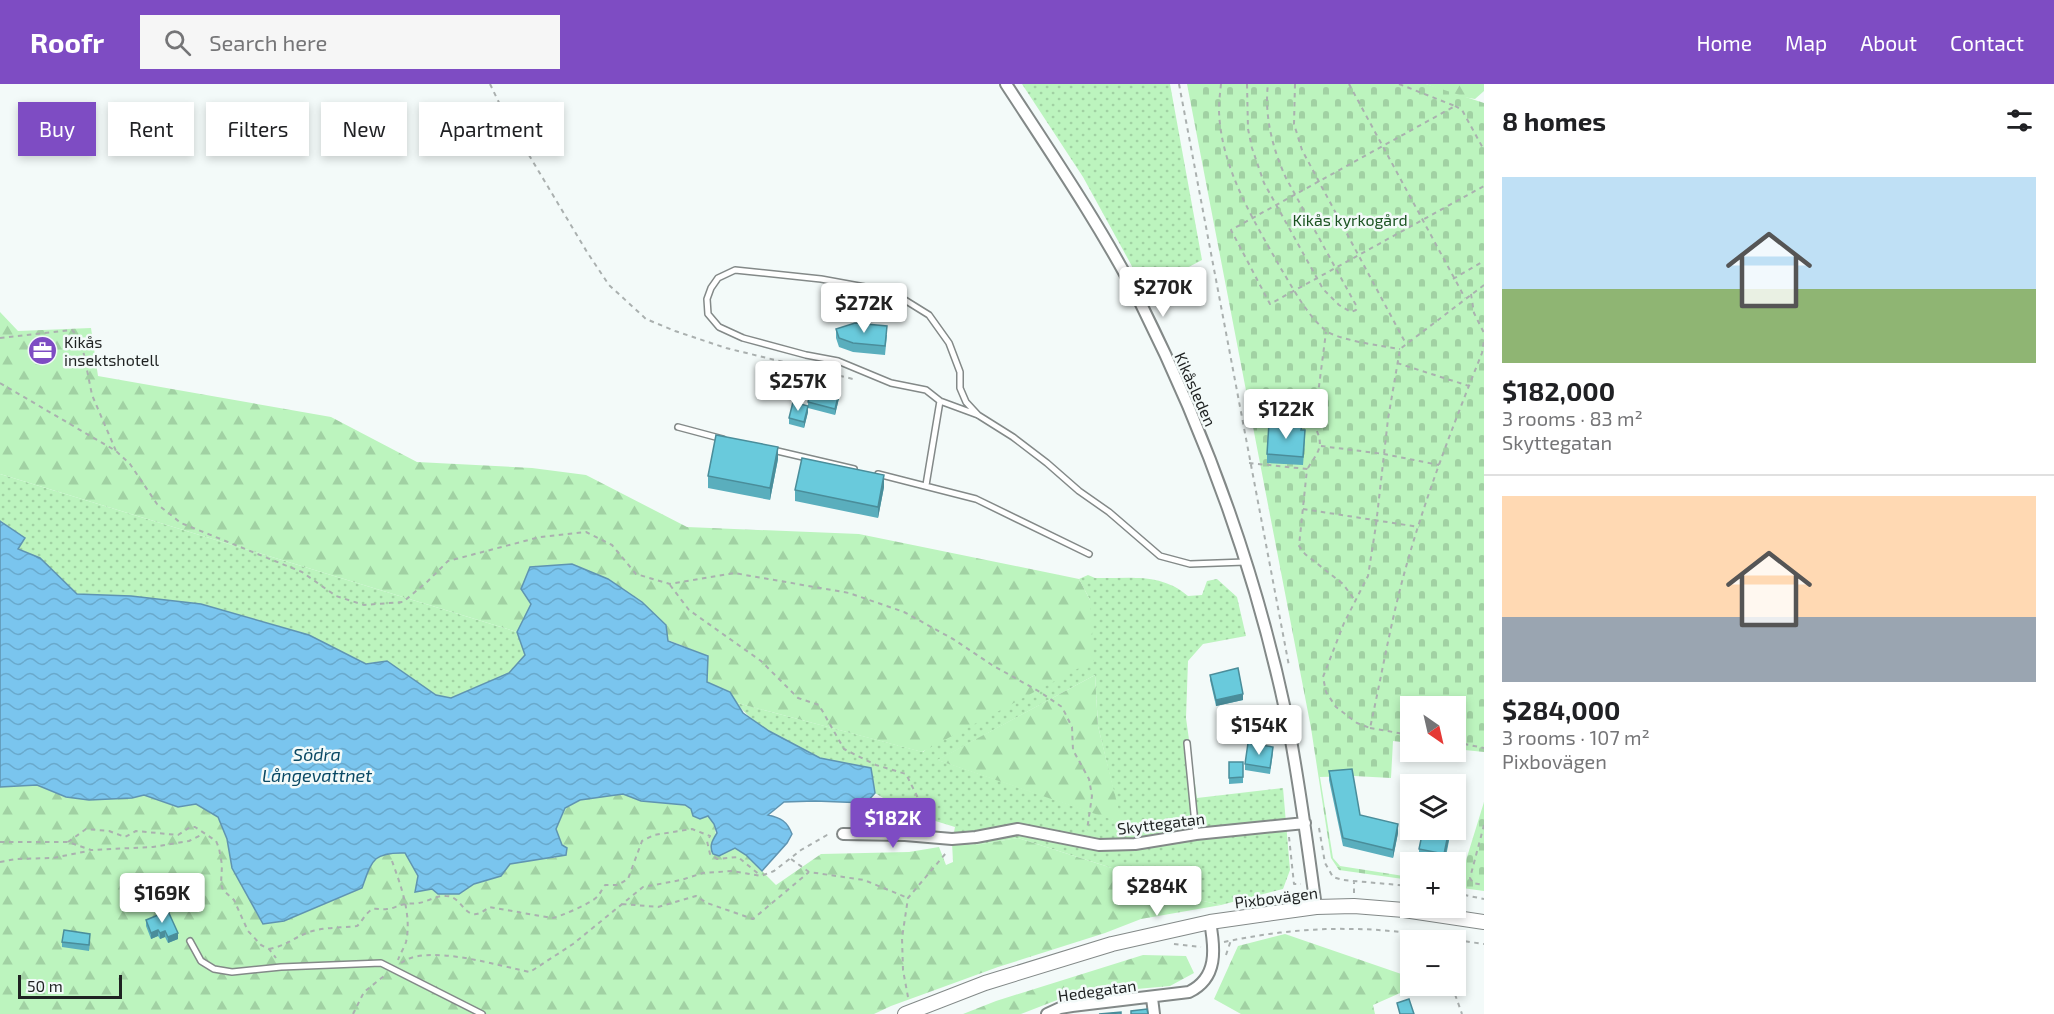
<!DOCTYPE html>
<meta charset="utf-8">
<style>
:root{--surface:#fff;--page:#f6f6f6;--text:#202124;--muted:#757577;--line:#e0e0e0;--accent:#7e4cc3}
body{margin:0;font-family:"Exo 2",sans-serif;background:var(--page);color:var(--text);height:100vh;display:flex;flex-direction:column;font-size:22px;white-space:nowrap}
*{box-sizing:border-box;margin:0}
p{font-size:20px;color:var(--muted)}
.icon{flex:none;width:33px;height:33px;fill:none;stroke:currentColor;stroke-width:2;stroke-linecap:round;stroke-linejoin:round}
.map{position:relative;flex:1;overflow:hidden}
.panel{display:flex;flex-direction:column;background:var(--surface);width:570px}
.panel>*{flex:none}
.banner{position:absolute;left:18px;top:18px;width:570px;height:54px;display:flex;gap:12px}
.needle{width:39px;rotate:146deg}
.controls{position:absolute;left:1400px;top:612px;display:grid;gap:12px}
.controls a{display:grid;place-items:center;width:66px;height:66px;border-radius:0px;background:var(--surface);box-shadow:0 3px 9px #0003;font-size:30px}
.scale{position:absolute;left:18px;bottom:15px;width:104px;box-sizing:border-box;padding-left:6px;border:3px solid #1f2222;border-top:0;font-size:16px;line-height:21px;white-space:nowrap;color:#1f2222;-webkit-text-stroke:4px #f3faf9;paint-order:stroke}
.price{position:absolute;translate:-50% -51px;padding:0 14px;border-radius:6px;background:#fff;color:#222;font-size:20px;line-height:39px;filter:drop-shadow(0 2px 3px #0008)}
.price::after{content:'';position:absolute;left:50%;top:36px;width:18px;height:14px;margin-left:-9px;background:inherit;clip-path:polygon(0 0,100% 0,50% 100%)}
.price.active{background:var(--accent);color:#fff}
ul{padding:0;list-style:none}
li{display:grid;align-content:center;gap:12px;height:318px;padding:0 18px}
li+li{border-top:2px solid var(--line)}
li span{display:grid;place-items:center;height:186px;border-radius:0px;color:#555}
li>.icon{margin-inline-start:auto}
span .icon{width:108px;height:108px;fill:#fffc;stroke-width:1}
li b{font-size:26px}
h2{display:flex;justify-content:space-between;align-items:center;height:72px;padding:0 18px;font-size:26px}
.chip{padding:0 21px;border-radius:0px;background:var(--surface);box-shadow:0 3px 9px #0003;font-size:21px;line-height:54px}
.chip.active{background:var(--accent);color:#fff}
header{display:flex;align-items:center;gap:36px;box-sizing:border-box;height:84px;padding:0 30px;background:var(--accent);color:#fff}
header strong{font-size:28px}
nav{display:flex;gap:33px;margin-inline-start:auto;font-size:21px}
.search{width:420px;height:54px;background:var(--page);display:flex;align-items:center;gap:15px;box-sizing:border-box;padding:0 21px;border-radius:0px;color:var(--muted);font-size:22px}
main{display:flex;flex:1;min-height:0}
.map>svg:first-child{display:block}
</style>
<header>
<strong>Roofr</strong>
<div class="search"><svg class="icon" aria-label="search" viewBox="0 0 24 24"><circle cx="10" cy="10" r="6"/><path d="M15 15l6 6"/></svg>Search here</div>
<nav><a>Home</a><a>Map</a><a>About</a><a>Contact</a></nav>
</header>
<main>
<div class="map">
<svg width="1484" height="930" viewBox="0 0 1484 930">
<defs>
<pattern id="grass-dots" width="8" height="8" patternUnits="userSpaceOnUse" patternTransform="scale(1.5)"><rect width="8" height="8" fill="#bcf4be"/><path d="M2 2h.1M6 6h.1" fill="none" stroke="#a1d1a3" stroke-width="1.8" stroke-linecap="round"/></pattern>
<pattern id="forest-firs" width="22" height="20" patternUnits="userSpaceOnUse" patternTransform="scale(1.5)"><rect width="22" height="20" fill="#bcf4be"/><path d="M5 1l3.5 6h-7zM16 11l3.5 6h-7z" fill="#a1d1a3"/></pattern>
<pattern id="cemetery-stones" width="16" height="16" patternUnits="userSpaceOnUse" patternTransform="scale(1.5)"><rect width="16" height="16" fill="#bcf4be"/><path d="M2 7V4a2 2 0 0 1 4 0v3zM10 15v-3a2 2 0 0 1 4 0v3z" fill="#a1d1a3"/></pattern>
<pattern id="water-waves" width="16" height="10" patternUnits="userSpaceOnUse" patternTransform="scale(1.5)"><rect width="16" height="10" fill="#7ac5ee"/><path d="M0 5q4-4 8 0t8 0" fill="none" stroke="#69a9cc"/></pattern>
</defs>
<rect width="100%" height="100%" fill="#f3faf9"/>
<path fill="url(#grass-dots)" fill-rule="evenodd" d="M1022,0H1170L1202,176L1145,206L1083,93Z
M0,390L517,548L525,571L509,589L451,614L436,611L387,577L366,580L309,551L201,520L131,512L77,510L40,474L18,465L3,438L0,437Z
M1088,491L1095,494C1129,495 1160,488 1188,512L1202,511L1207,497L1217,495L1237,513L1246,552L1203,560L1188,577L1186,634L1197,714L1283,704L1290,786L1283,805L1221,821L1177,811L1137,792L1018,754L975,761L952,758L955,743L906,728L875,709L871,684C854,681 835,680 819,674C794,664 752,641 737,619L923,668L1090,516L1079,495ZM1095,591L1098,642L1121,738L938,676Z"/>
<path fill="url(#forest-firs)" d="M1426,0H1484V7L1475,15L1457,12Z
M0,228L18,247L91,244L98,292L331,333L417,378L532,384L586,391L687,443L859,450L1079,495L1090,516L1094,576L922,668L737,619L730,608L707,598L708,572L668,556L531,520L517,548L0,390Z
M1095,591L1098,642L1122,739L937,676Z
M37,701L66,713L89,716L132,714L144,711L178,723L196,720L218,733L227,755L232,784L263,840L284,837L362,804C372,775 372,769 405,769L418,792L415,808L432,805L459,810L474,800L500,792L510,780L548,772L555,774L562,761L556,745L565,724L580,716L623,710L641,717L685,721L708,732L714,740L720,772L735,763L746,771L776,801L821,770L909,768L939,763L946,781L953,778L952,758L975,761L1018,754L1137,792L1177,811L1221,821L1141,835L1105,849L998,883L891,922L874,930H0V703Z
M1285,850L1410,893V902H1416L1373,921L1375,930H1241L1214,915L1238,862Z
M1143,871L1186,872L1194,889L1170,902L1070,911L1021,930H963L996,917Z"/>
<path fill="url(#cemetery-stones)" d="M1187,0H1426L1484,19V668L1455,665V622H1410V659L1393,657L1391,694L1354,692L1320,693L1333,774L1340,782L1410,793V796L1339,786L1331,774L1311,644Z
M1484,718V807L1455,803V799H1459Z"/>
<path fill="url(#water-waves)" stroke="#5f94b1" stroke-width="1.5" d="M0,437L25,454L18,465L40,474L77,510L131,512L201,520L309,551L366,580L387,577L436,611L451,614L509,589L525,571L517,548L531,520L521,505L530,483L572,480L608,495L642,518L666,541L668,557L708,572L707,598L730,608L743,629L769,647L820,674L871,684L875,709L866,719L815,717L784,718L768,731C781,734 787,737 792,750L787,759L762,787L746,771L735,764L719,772L713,770C709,762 712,757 717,749L714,740L708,732L700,735L693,732L691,725L685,721L641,717L623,710L580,716L565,724L556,745L562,761L567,764L566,771L510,780L501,792L474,800L459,810H438L432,805L415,808L418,792L405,769C373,768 372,776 362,804L284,837L263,840L232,784L227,755L218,733L196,720L178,723L144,711L132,714L89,716L66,713L37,701L0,703Z"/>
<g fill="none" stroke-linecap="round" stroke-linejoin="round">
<defs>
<path id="service" d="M978,331L966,318L960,304V288L949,259L929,231L900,213L865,203L821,195L735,186L718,194L711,204L707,215L708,230L719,243L743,254L806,271L838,277L891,299L926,306L940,317L978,331L1013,353L1047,379L1079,407L1109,428L1160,472L1190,480L1245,478
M678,343L723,355
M773,366L854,385
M878,390L976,415L1089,470
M926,401L940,317
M1187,659L1196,750
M190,857L201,877L214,885L232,888L281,883L381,879L482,930"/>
<path id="minor" d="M1006,0C1053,72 1102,144 1141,220C1206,350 1256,489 1286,630C1299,694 1307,759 1316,823
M843,750L905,751L952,755L976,753L1018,745L1099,761L1135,760L1196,750L1305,739
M1152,914L1154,930
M1047,930L1060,924L1072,922L1189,908C1218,894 1215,865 1210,838"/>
<path id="tertiary" d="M905,930L985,899L1112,860L1210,838L1316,823L1354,822L1404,826L1484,838"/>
</defs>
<use href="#service" stroke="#838988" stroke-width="8"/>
<use href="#minor" stroke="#838988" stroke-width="14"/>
<use href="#tertiary" stroke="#838988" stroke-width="16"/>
<path stroke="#aab0af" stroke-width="2" stroke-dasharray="4.5 4.5" stroke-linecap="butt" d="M490,0L505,31L587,168L609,201L646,235L675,247L726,264L853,295
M1179,0L1289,582
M1221,0C1220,9 1219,18 1219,27C1221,84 1253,135 1280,183C1293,204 1306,230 1325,246C1337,256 1382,262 1400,265
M1247,0L1248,45L1252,64L1264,99L1323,205L1339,221L1351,228L1356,226L1357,223L1286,94C1273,66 1264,32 1268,0
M1295,0L1294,40L1302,66L1405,258
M1349,0L1465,214
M1399,0L1455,22L1231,146L1270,220L1484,102
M1455,22L1462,26L1484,66
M1453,195L1484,177
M1484,201L1400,265L1388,335L1376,441L1368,492L1344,539L1323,593L1326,608L1336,623L1357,639L1370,644C1382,590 1391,536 1406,483C1426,411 1454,339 1482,269L1484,256
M1471,210L1474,229L1484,249
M0,254L72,246L81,256L92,311L116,367
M1397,279L1469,302
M0,299L116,367L130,380L157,420L181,439L302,488L336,512L364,521L403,518L428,497L448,477L540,453L586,448L612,461L636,490L670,500L734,489L849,509L904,528L953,555L992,581L1040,608L1062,623L1072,643L1073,666L1089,695L1092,712L1087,746
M1244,336L1314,341L1326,248
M1321,362L1384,370L1439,381
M1249,379L1307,385L1299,462L1305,470L1343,500L1354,515
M1308,384C1319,366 1325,362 1314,341
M1303,425L1419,443
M670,501L689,526L761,577L798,614L819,621L844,665L876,681L906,690L919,716L911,741
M1370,644L1410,651
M1455,658L1484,664
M1484,741L1470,794L1473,799L1484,801
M1319,744L1325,779L1333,793L1343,796L1410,802
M1289,753L1294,800H1301
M0,758H68L91,766L153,763L189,757L203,750
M68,758L86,745L109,747L125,753L136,747L178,751L190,743H195L216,757L219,764L222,781L221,800L223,806L234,816L248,847L261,861L269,865L276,874
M791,775L809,788L864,796L908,814
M392,777C401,802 412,831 406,858C404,864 400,870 398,876
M0,778L16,775L53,774L88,767
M1354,809V797
M1455,809L1484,815
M622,820L658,823L696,812L707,819L753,835L809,788
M1224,858C1266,849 1309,844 1352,845C1396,845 1440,854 1484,860
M1174,860L1201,863
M269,865C286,862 293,854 309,848C324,843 341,844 357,842C362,838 366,828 373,825C377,824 382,826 387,825C393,825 398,821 405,820C409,819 414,820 419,819C427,818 437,811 446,812C465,812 464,844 489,823L552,834C560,833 591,819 597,813C600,810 602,805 605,801H618L628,795L642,757L654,751L692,745L710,752L707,757L710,770L717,775L738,773L761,792
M1226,871L1231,856
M401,879C426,859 499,882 530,888L573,860L643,803L681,796L703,789L732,787L761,792L774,787L801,766L827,751L831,750
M1452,902L1462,930
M908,913L903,886L902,854L908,814L946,769L945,766
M353,930L364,908L384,892"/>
<use href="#service" stroke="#fff" stroke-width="5"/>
<use href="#minor" stroke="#fff" stroke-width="10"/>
<use href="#tertiary" stroke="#fff" stroke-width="14"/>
</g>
<path fill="#5aaebd" d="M836,245L887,251L885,271L853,268L839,263L836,254Z
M840,310L835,331L808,324V328L804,344L789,340V334L808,322V318Z
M1305,355L1303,381L1267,379V370Z
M778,375L770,416L708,404V392Z
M884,403L878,434L795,417V406Z
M1210,591L1243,616L1216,622L1210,596Z
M1273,669L1270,690L1245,686V680Z
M1229,678H1243V699L1229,700Z
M1329,687L1360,731L1398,749L1393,774L1343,762L1329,696Z
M1451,746L1445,778L1419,774V765Z
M146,836L178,855L168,859L165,853L160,855L158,852L151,855L146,842Z
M90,856L89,867L62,863V858Z"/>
<path fill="#4a8d9a" d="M840,305V310L835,331V325Z
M808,322V328L804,344V338Z
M778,363V375L770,416V404Z
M884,391V403L878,434V423Z
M1243,610V616L1216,622V616Z
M1398,740V749L1393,774V766Z
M1449,746H1451L1444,778V770Z
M158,846V852L151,855V849Z
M165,847V853L160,855V849Z
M178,849V855L168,859V853Z"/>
<path fill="#69cadc" stroke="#4a8d9a" stroke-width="1.5" d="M855,239L887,242L885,262L853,259L839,254L836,245Z
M813,297L840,305L835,325L808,318Z
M793,318L808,322L804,338L789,334Z
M1269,339L1302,341L1301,346H1305L1303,373L1267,370Z
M716,351L778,363L770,404L708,392Z
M802,374L884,391L878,423L795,406Z
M1238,584L1243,610L1216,616L1210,591Z
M1248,659L1273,663L1270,684L1245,680Z
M1229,678H1243V693L1229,694Z
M1352,685L1360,731L1398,740L1393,766L1343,754L1329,687Z
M1423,746H1449L1444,770L1419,765Z
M168,827L178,849L168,853L165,847L160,849L158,846L151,849L146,836Z
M64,846L90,850L89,861L62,858Z
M1409,915L1414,930H1400L1397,919Z
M1147,925L1148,930H1131V927Z
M1121,928V930H1099Z"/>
<defs>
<symbol id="office-disc" viewBox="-11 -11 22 22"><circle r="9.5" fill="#7e4cc3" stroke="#f3faf9"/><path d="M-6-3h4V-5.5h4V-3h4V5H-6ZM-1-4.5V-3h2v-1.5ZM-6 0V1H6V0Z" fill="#fff"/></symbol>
</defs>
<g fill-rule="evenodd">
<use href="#office-disc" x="26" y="250" width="33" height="33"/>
</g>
<g text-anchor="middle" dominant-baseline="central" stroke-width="5" stroke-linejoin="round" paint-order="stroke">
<g font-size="16" fill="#1a5321" stroke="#f3faf9">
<text x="1350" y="135">Kikås kyrkogård</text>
</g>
<g font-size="16" fill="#1f2222" stroke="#f3faf9" text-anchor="start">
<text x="64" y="257">Kikås<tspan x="64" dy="18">insektshotell</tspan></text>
</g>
<g font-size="16" fill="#1f2222" stroke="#f3faf9">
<text transform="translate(1196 305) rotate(66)">Kikåsleden</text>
<text transform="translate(1161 739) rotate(-7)">Skyttegatan</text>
<text transform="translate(1276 813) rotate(-7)">Pixbovägen</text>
<text transform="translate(1097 906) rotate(-8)">Hedegatan</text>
</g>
<g font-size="18" font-style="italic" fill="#0a4964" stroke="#f3faf9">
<text x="317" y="670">Södra<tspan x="317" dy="21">Långevattnet</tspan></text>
</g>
</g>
</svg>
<div class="controls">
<a><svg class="needle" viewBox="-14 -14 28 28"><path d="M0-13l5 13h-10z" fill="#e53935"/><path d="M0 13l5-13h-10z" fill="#757577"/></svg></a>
<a><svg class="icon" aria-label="layers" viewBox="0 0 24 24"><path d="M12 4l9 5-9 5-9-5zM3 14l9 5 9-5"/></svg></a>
<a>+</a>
<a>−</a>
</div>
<div class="scale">50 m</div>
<b class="price" style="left:1163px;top:234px">$270K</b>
<b class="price" style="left:864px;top:250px">$272K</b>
<b class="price" style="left:798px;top:328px">$257K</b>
<b class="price" style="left:1286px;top:356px">$122K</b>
<b class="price" style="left:1259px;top:672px">$154K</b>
<b class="price active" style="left:893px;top:765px">$182K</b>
<b class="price" style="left:1157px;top:833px">$284K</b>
<b class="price" style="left:162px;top:840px">$169K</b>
<div class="banner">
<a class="chip active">Buy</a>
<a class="chip">Rent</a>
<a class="chip">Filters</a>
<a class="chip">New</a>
<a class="chip">Apartment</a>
</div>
</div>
<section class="panel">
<h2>8 homes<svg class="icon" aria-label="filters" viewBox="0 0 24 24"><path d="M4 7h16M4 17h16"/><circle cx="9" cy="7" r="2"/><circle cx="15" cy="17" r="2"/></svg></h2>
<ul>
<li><span style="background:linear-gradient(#bfe0f5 60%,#8fb573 0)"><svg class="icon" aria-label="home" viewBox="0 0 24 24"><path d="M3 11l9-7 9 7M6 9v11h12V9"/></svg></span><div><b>$182,000</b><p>3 rooms · 83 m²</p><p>Skyttegatan</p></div></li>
<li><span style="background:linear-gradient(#ffd9b3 65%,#9aa5b1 0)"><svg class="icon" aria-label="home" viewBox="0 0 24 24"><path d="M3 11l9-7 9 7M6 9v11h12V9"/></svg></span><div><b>$284,000</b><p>3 rooms · 107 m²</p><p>Pixbovägen</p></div></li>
</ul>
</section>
</main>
